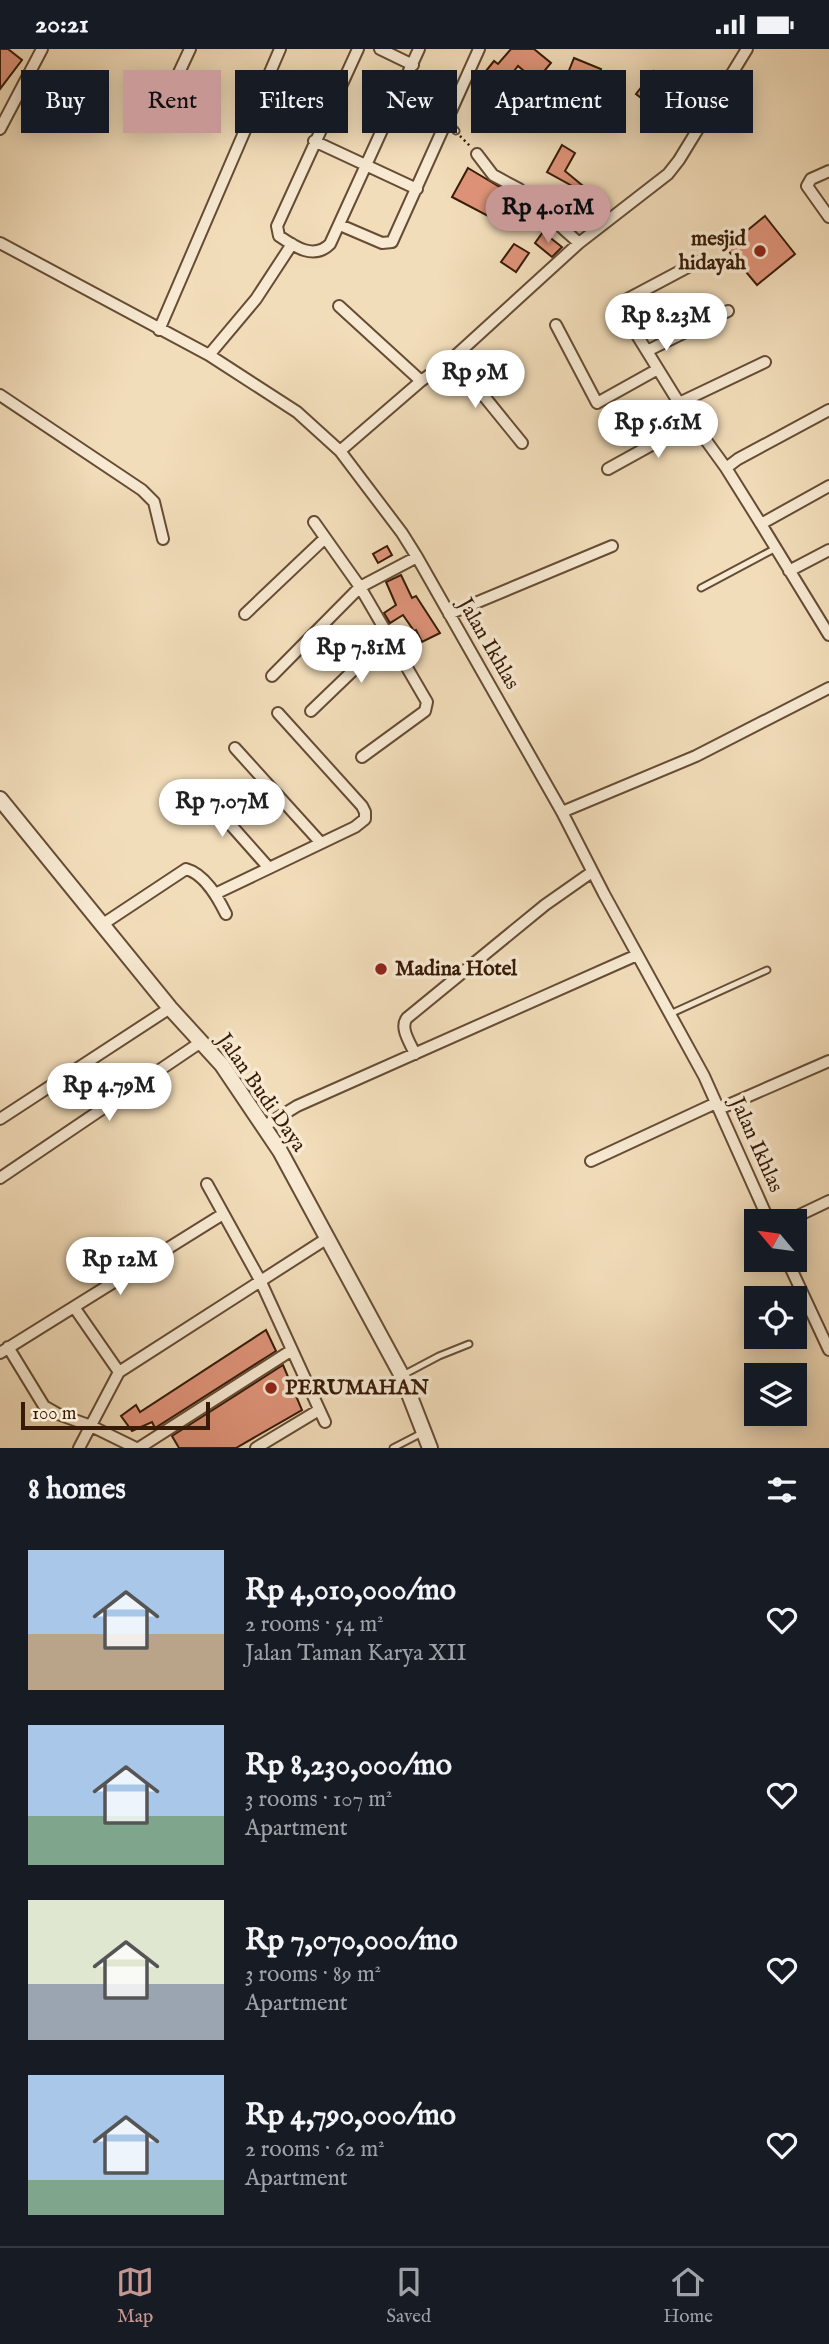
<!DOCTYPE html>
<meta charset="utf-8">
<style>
:root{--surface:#171b24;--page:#20242c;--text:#f1f3f6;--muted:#9ea1a6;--line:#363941;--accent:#c59692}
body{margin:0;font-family:"IM FELL English",serif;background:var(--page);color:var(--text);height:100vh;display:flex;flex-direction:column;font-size:26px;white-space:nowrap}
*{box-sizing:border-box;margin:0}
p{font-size:23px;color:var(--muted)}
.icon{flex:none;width:38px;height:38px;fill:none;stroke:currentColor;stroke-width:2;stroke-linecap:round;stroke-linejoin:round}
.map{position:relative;height:1399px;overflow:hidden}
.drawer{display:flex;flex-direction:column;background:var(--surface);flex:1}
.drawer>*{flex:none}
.guide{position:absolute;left:21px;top:21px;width:788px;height:63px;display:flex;gap:14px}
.needle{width:46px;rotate:299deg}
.fabs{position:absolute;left:744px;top:1160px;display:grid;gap:14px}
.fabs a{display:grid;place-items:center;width:63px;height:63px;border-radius:0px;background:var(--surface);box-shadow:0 4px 18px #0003;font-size:35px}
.scale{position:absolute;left:21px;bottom:18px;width:189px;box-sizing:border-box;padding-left:7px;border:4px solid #371b07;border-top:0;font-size:19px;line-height:24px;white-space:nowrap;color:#371b07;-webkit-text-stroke:5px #f7e9d2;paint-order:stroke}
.price{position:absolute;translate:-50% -60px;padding:0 16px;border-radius:24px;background:#fff;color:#222;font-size:23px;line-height:46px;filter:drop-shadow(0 2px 4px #0008)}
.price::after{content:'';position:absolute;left:50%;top:42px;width:21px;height:16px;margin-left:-10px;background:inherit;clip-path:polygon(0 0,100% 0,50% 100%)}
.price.on{background:var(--accent);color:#111}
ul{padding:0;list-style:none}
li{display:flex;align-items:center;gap:21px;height:175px;padding:0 28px}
li span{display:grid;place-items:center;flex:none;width:196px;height:140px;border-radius:0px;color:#555}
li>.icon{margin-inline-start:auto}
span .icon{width:84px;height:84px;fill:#fffc;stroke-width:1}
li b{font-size:30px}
h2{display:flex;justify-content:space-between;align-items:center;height:84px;padding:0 28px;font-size:30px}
.tag{padding:0 24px;border-radius:0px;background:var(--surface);box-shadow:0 4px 18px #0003;font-size:24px;line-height:63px}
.tag.on{background:var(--accent);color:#111}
.status{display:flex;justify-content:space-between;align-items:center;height:49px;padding:0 35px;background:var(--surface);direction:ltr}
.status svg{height:19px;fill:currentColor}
.tab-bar{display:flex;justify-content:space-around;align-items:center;height:98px;border-top:2px solid var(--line);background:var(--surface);font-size:19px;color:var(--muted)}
.tab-bar a{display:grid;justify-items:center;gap:4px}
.tab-bar .on{color:var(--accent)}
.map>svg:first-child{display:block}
</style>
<div class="status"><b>20:21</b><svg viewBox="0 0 49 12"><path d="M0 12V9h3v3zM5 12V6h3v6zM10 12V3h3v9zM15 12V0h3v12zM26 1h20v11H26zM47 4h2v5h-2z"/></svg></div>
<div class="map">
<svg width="829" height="1399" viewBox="0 0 829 1399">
<rect width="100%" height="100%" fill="#f2ddba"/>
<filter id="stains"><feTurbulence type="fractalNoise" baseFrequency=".00286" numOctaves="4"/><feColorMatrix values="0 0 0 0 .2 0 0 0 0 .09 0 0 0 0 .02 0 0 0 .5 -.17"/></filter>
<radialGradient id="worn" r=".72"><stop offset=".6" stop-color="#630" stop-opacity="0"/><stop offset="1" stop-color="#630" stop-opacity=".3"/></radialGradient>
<path fill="#e0947a" stroke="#371b07" stroke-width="2" d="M0,0H8L22,11L0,40Z
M511,0H534L551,14L536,32L518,17L490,52L473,38L494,12L498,15Z
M574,9L601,20L593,40L566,29Z
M654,22L688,49L670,71L636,45Z
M562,96L575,104L565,122L600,151L585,170L563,152L574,138L547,123Z
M468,119L503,140L531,162L518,179L491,161L488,167L452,148Z
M765,167L795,205L757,236L726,199Z
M543,183L562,198L552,208L535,194Z
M514,195L529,204L516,223L501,213Z
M387,497L392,506L378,514L373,505Z
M401,526L412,549L416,547L440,584L422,593L416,581L414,582L403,566L390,574L384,564L396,556L386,533Z
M266,1281L276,1302L155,1379L152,1373L132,1382L121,1367L136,1356L140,1363Z
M283,1316L302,1361L236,1399H179L172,1387Z"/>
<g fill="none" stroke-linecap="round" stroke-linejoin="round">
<defs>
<path id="service" d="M447,72L456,82
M701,539L776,499
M670,965L767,921
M405,1325L439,1307L469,1295
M393,1399L422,1384"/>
<path id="minor" d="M358,0L277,177L279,187C295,198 314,211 330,195L419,0
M380,0L413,16
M162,60L190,0
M0,80L42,0
M314,92L417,140
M477,105L493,126L519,140L579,194
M829,122L811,130L807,137L829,168
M340,176L382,194L392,193L479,0
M0,194L209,306L297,363L340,402L402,484L417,508L562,763L604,845L704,1027L769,1172
M701,211L622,253L619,257L679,354L726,419
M339,257L421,332
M556,276L597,354L658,320
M159,281L280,0
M647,302L728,262
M209,306L256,250L292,195
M453,309L522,394
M0,346L142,441L154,453L163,490
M679,354L765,313
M340,402L421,332L453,309L579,194L668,125L679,111L747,0
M608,420L693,373
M829,437L761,475L829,586
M314,473L360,538L427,653L425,662L362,708
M761,475L726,419L738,410L829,361
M789,522L829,501
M245,565L325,489
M449,565L612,497
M272,627L360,538L417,508
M311,662L389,587
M235,699L321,794
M199,740L269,819
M562,763L696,707L829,639
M215,845L355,778L365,770V763L362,757L278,664
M103,875L186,820C205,825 218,849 226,865
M415,1005C411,995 399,979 407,969L545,856L592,823
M719,1060L829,1012
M0,1070L170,959
M263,1078L297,1057L637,906
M591,1112L716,1054
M0,1129L201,993
M207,1135L260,1231L325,1373
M787,1172L829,1152
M787,1211L829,1301
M74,1258L119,1323
M8,1298L44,1357L58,1365L91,1377L136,1399
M0,1304L223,1165
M79,1399L119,1323L326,1190
M139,1399L292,1301
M256,1399L319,1361"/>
<path id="tertiary" d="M0,750L170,959L222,1016L280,1102L402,1327L430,1399"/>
</defs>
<use href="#service" stroke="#664c34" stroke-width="9"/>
<use href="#minor" stroke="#664c34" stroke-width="14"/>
<use href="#tertiary" stroke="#664c34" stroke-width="18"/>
<path stroke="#371b07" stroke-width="2.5" stroke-dasharray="2 3.5" stroke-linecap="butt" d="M460,87L470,97"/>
<use href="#service" stroke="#f7e9d2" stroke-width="5"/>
<use href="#minor" stroke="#f7e9d2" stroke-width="10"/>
<use href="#tertiary" stroke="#f7e9d2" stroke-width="14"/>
</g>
<g fill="#8f2418" stroke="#f7e9d2" stroke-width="2.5">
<circle cx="760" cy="202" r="7"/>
<circle cx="381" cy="920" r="7"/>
<circle cx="271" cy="1339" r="7"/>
</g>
<g text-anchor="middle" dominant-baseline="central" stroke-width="7" stroke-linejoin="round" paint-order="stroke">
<g font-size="21" font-weight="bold" fill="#371b07" stroke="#f7e9d2" text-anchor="start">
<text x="746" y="190" text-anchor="end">mesjid<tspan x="746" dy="24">hidayah</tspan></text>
<text x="395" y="920">Madina Hotel</text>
<text x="285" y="1339">PERUMAHAN</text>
</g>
<g font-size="21" fill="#371b07" stroke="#f7e9d2">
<text transform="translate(488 595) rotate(60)">Jalan Ikhlas</text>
<text transform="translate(261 1044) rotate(55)">Jalan Budi Daya</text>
<text transform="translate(756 1096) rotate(66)">Jalan Ikhlas</text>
</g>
</g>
<rect width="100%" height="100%" filter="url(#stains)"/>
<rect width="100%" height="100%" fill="url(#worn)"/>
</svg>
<div class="fabs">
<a><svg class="needle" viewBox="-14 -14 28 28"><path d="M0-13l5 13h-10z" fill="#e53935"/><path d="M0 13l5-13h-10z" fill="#9ea1a6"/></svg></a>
<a><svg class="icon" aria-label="locate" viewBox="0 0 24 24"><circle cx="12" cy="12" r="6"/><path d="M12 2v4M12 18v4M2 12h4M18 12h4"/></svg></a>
<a><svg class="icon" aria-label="layers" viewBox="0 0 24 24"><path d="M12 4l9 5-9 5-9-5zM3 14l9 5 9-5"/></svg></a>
</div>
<div class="scale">100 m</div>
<b class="price on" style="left:548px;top:196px">Rp 4.01M</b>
<b class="price" style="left:666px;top:304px">Rp 8.23M</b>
<b class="price" style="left:475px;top:361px">Rp 9M</b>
<b class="price" style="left:658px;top:411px">Rp 5.61M</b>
<b class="price" style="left:361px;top:636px">Rp 7.81M</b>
<b class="price" style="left:222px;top:790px">Rp 7.07M</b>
<b class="price" style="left:109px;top:1074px">Rp 4.79M</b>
<b class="price" style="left:120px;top:1248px">Rp 12M</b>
<div class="guide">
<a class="tag">Buy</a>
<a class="tag on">Rent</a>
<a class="tag">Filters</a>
<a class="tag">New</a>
<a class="tag">Apartment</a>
<a class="tag">House</a>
</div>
</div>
<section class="drawer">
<h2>8 homes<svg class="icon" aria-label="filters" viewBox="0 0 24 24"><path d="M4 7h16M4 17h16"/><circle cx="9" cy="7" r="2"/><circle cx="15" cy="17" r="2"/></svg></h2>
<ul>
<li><span style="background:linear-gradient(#a9c7e8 60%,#b9a48a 0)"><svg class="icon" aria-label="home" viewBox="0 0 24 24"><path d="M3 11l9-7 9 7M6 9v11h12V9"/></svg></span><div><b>Rp 4,010,000/mo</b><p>2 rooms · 54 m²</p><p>Jalan Taman Karya XII</p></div><svg class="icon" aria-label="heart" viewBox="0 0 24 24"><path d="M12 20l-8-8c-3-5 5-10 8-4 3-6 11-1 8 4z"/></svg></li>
<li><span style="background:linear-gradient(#a9c7e8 65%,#7fa58c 0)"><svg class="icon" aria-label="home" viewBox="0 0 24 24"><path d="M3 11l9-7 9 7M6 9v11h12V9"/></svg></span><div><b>Rp 8,230,000/mo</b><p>3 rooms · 107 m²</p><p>Apartment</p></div><svg class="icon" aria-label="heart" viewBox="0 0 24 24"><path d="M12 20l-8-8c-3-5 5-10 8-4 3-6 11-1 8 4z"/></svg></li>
<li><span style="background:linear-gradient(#dfe7d0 60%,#9aa5b1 0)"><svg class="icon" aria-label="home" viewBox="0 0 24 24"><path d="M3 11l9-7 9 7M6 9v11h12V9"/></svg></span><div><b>Rp 7,070,000/mo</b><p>3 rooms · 89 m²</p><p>Apartment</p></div><svg class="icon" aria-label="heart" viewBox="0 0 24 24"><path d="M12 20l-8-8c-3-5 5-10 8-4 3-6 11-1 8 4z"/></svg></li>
<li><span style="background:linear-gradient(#a9c7e8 75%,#7fa58c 0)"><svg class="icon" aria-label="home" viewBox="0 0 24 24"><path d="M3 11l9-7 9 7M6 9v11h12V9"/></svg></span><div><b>Rp 4,790,000/mo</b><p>2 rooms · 62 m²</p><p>Apartment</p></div><svg class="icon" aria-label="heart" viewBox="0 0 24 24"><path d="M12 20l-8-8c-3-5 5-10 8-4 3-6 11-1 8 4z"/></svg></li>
</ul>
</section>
<nav class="tab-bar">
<a class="on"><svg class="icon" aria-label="map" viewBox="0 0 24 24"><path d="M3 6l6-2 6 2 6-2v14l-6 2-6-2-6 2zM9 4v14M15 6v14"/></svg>Map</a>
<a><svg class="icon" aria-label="saved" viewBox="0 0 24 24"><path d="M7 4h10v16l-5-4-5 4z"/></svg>Saved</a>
<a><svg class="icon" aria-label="home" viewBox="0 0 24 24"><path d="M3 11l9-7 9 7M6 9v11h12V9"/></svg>Home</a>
</nav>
